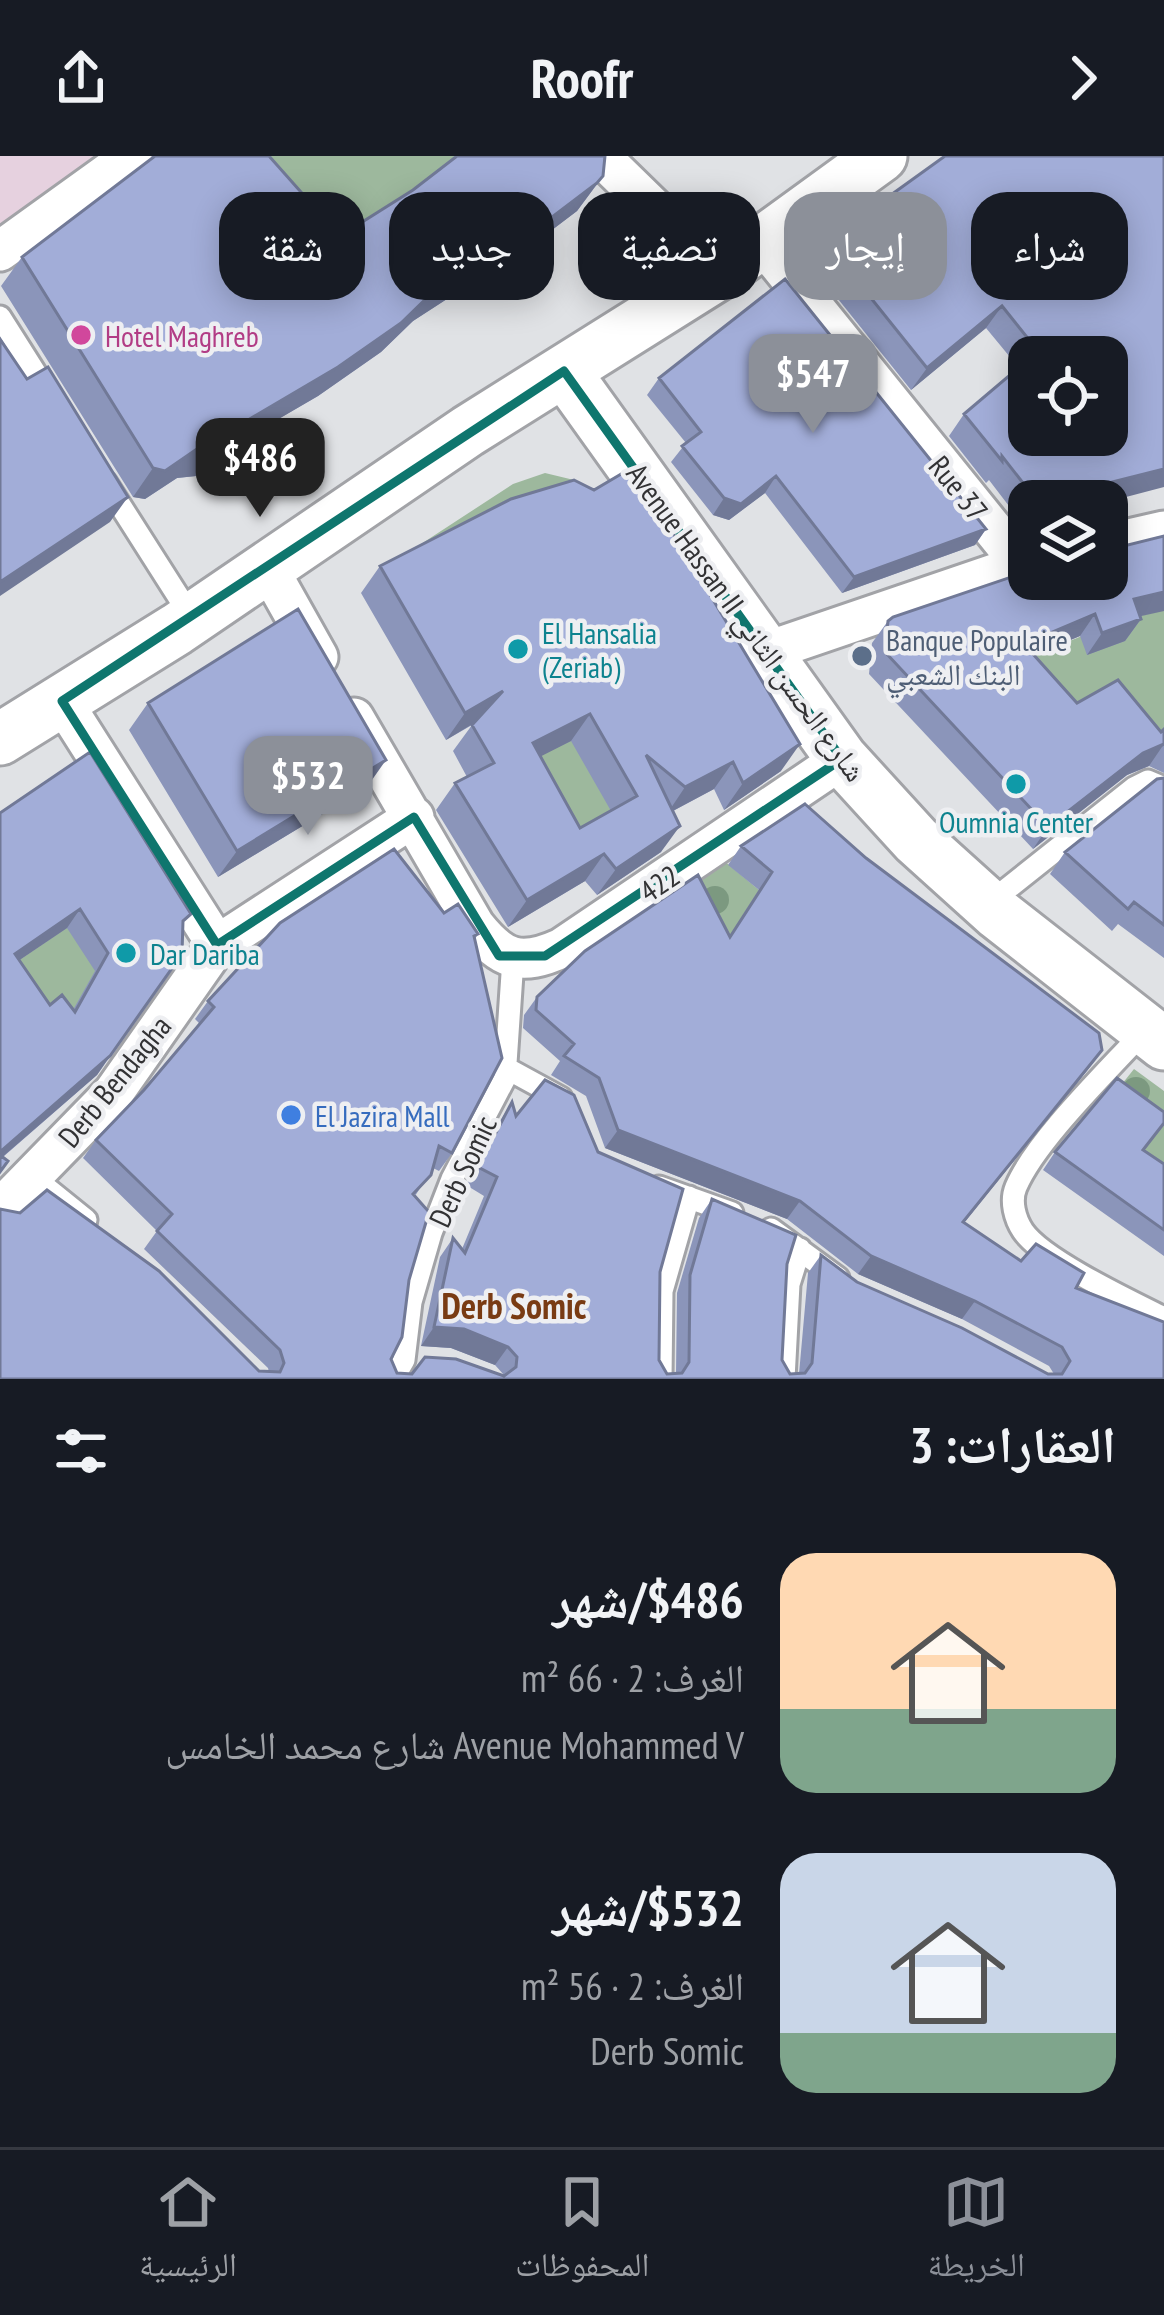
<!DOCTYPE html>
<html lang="ar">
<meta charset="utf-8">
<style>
:root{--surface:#171b24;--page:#242831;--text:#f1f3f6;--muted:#9ea1a6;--line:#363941;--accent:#8c9099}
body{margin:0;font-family:"PT Sans Narrow","Noto Naskh Arabic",sans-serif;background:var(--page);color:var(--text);direction:rtl;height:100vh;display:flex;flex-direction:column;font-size:45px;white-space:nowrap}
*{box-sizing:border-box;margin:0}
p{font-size:39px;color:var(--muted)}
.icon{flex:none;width:66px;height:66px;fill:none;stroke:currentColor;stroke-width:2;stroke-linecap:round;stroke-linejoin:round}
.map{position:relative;height:1223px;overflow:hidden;direction:ltr}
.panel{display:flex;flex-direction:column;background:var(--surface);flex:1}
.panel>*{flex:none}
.guide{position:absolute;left:36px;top:36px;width:1092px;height:108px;direction:rtl;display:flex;gap:24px}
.controls{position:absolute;left:1008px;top:180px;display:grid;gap:24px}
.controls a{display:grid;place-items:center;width:120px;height:120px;border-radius:24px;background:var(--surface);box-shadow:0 6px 30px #0003;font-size:60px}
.price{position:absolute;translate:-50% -102px;padding:0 27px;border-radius:24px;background:var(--accent);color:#fff;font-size:39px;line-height:78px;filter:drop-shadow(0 3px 6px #0008)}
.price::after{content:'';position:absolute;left:50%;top:72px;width:36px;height:27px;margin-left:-18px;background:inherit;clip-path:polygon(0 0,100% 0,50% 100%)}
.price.active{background:#222;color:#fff}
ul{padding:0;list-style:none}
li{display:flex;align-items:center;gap:36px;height:300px;padding:0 48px}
li span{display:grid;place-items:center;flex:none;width:336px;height:240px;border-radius:36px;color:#555}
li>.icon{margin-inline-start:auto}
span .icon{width:144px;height:144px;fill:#fffc;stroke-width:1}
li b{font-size:51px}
h2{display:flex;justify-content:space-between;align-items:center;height:144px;padding:0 48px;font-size:51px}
.chip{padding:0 42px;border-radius:36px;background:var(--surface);box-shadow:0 6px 30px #0003;font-size:42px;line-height:108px}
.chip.active{background:var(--accent);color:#fff}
header{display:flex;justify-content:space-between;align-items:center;height:156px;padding:0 48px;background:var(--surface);font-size:54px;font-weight:600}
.menu{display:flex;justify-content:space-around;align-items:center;height:168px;border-top:3px solid var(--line);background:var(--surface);font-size:33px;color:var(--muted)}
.menu a{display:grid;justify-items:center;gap:6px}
.menu .active{color:var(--accent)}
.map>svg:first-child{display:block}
</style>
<header><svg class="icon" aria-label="forward" viewBox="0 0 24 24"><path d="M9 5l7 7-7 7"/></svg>Roofr<svg class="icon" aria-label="share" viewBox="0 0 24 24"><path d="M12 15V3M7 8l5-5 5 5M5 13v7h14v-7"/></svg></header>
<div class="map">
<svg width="1164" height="1223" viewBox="0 0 1164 1223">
<rect width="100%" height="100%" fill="#e0e2e5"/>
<path fill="#e6d1df" d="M0,0H132L0,94Z"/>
<path fill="#9db89d" d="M223,0H472L320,109Z
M545,317L574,324L583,336L418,390L513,328Z
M1164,454V579L1062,569L1013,508L1119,465Z
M570,583L654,685L578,729L514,614Z
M717,699L759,734L743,759L750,838L679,726Z
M82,761L104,829L62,874L2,816Z
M1134,913L1164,935V1034L1110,943Z"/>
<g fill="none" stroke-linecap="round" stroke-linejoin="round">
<defs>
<path id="service" d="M0,161L50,240
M106,327L192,462
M988,748L1134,632L1148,625L1164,632
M1145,874C1109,914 1036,984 1016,1031C1010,1045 1015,1063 1023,1075C1043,1104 1130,1145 1164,1162
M506,912L561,942
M34,1022L86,1064
M659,1031L732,1057
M771,1073L838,1122
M393,1223L404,1204L411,1146L431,1077L452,1023L505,922L513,803
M661,1223L662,1135L689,1041
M784,1223L789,1128L800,1093"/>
<path id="minor" d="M600,0L720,117
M762,87L1021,408
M0,95L132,0
M1107,388L1164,375
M268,412L318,501
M765,496L1029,406
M62,545L217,789L414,661
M354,562L475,770C502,804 520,811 562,792L842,603
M0,1053L114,936L217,789"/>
<path id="tertiary" d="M564,215L842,603L916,684L998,758L1164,888
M0,583L177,473L468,275L720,117L881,0"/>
</defs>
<use href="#service" stroke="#a2a3a7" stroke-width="27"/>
<use href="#minor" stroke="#a2a3a7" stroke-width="45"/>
<use href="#tertiary" stroke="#a2a3a7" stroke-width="57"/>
<use href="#service" stroke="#fff" stroke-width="21"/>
<use href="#minor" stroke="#fff" stroke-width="39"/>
<use href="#tertiary" stroke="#fff" stroke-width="51"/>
</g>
<g fill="#7c9980">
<circle cx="715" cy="744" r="14"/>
<circle cx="1136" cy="935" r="14"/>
</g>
<path fill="#8b95ba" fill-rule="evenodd" d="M1164,0L1107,346L1029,345V365L1022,367L989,324L986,327L949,280L964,258L1019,212L986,172L911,234L822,123L830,94L845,72ZM1029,201H1107L1029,279Z
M603,20L577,55L515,102L508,93L484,119L413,165L381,196L318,240L222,296L196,320L177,322L145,343L133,341L1,130L22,101L340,80Z
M659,222L986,373L975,389L842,437L765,337L729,364L713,359L671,306L686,287L647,239Z
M1128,389L1141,463L1125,485L1087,499L1080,480L1034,499L1077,547L1161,576L1164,573V617L1149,610L1127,619L1033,693L869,518L872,487L888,465Z
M380,410L781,615L724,654L714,633L673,655L661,696L597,739L585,725L508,771L436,654L455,627L467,621L453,595L472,569L446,584L361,437ZM571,585L611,655L580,672L540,600Z
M148,547L367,631L218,721L129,574Z
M1164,622V802L1118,768L1112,775L1050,718L1065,696Z
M0,657L183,770L182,798L97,919L3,1001L0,1017ZM67,772L95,815L73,854L50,849L19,804Z
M741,690L866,702L1102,894L964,1066L1021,1105L1076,1132L1164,1223H0L269,1216L268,1212L144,1093L157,1075L83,1002L96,984L144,934L200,868L195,863L208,845L444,757L478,778L475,783L452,997L439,1015L433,1012L415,1040L409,1124L391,1203L397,1217L504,1219L495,1209L451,1192L421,1190L440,1101L453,1082L462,1093L484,1040L466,1029L500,965L512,946L516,960L598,996L660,1116L659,1204L667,1218L676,1217L677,1137L699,1062L712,1043L787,1108L782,1204L790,1218H799L808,1117L821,1099L857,1126L1048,1218H1054L1049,1210L962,1163L858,1118L787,1063L605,992L586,940L551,919L560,905L523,872L524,859L537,841L730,780L759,734L728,709Z
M1144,994L1164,1008V1100L1043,1014L1055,996Z"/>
<path fill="#717997" d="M603,20L577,55L515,102L535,74Z
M528,64L508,93L484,119L413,165L381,196L318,240L222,296L196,320L177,322L145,343L133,341L153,312L197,293L243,267L433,136Z
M1002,150L986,172L911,234L927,212Z
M1164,313V331L1107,346L1037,345Z
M776,320L765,337L729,364L713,359L724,342Z
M128,341L110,366L0,440V426Z
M986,373L975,389L842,437L854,421Z
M1164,436V455L1119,465L1134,443Z
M1095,458L1080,480L1008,510L1024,488Z
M1141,463L1125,485L1087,499L1102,477Z
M503,535L484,561L446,584L465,557Z
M590,558L571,585L514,614L533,587Z
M800,588L781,615L724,654L743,627Z
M1164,588L1149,610L1127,619L1033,693L1048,671L1143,597Z
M386,604L367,631L218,721L237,695Z
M733,606L714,633L667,658L685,631Z
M680,670L661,696L597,739L616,713Z
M604,698L585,725L508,771L527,744Z
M80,753L67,772L2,816L15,798Z
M1102,894L1089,912L950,1084L963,1066Z
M110,900L97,919L0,1003V996Z
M618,974L800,1045L787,1063L605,992Z
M871,1100L975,1145L962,1163L858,1118Z
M434,1171L464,1173L508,1191L495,1209L451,1192L421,1190Z"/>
<path fill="#a2add8" stroke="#717997" stroke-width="3" fill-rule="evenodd" d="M155,0H269L340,80L413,34L457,0H605L603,20L597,27L535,74L528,64L504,90L433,136L401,167L338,211L243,267L216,292L197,293L165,315L153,312L22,101Z
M945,0H1164V313L1037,345L1002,300V305L964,258L1029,203V279H1107V201H1031L1038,195L1002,150L927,212L838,101L845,72Z
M785,123L986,373L854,421L776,320L741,348L724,342L682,290L701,276L659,222Z
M0,183L27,223L48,211L128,341L0,426Z
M633,311L800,588L743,627L733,606L685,631L646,599L680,670L616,713L604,698L527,744L455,627L494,607L472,569L503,535L465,557L380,410L511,343L574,324L594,334ZM590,558L637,640L580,672L533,587Z
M1164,380V436L1134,443L1141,463L1102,477L1095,458L1024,488L1077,547L1118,524L1161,576L1164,573V588L1143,597L1048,671L885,496L888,465L893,461L1029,415V423H1107V382L1128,389Z
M298,453L386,604L237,695L148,547Z
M90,596L191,758L183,765L182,798L110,900L0,996V657ZM80,753L108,797L75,856L62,839L50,849L15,798Z
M1164,622V769L1134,746L1128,753L1065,696L1157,623Z
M805,648L866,702L1099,877L1102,894L963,1066L1021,1105L1036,1088L1084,1117L1076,1132L1164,1166V1223H0V1053L20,1057L47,1034L159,1115L259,1215L280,1216L284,1207L280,1194L157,1075L172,1058L96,984L144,934L214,851L208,845L280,767L394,693L444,757L458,748L478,778L474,780L502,902L452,997L439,990L431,1019L413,1038L429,1056L409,1124L402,1181L391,1203L397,1217L412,1218L425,1201L456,1203L504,1220L516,1211L517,1201L508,1191L464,1173L434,1171L453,1082L465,1097L497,1021L478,1011L512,946L516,960L545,924L574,939L598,996L683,1033L660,1116L659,1204L667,1218L682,1217L689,1206L690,1119L712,1043L796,1079L787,1108L782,1204L790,1218L805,1217L812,1207L821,1099L857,1126L962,1172L1048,1218H1062L1070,1205L1062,1191L975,1145L871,1100L800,1045L618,974L599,922L564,900L574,888L536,854L537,841L585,795L698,719L730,781L772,716L741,690Z
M1117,922L1164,956V967L1143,994L1164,1008V1074L1055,996Z
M0,999L8,1005L0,1016Z"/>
<path fill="none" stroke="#0f766e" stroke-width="9" stroke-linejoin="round" d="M564,215L842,603L545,800H499L414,661L217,789L62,545Z"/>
<circle fill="#d1479c" stroke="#eeeff2" stroke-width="4.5" cx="81" cy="179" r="12"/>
<g fill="#0f9aa8" stroke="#eeeff2" stroke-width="4.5">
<circle cx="518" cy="493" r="12"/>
<circle cx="1016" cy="628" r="12"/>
<circle cx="126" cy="797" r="12"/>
</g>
<circle fill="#5c6f8a" stroke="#eeeff2" stroke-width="4.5" cx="862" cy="500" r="12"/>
<circle fill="#3f7fe0" stroke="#eeeff2" stroke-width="4.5" cx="291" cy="959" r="12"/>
<g text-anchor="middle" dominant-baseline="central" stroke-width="9" stroke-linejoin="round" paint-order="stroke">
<g font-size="30" fill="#b23c85" stroke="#eeeff2" text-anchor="start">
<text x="105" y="179">Hotel Maghreb</text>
</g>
<g font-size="30" fill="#323234" stroke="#eeeff2">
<text transform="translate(959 332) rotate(51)">Rue 37</text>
<text transform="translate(747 466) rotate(54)">Avenue Hassan II شارع الحسن الثاني</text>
<text transform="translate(659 727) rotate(-34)">422</text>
<text transform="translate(114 925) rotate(-51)">Derb Bendagha</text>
<text transform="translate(462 1015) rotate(-65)">Derb Somic</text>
</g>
<g font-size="30" fill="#0d838f" stroke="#eeeff2" text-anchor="start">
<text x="542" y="476">El Hansalia<tspan x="542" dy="34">(Zeriab)</tspan></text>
<text x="1016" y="665" text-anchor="middle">Oumnia Center</text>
<text x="150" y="797">Dar Dariba</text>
</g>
<g font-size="30" fill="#4e5e75" stroke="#eeeff2" text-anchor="start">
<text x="886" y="483">Banque Populaire<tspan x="886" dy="34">البنك الشعبي</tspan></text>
</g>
<g font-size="30" fill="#366cbe" stroke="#eeeff2" text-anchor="start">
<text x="315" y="959">El Jazira Mall</text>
</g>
<g font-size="36" font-weight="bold" fill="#793b13" stroke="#eeeff2">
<text x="514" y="1149">Derb Somic</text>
</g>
</g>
</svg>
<div class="controls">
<a><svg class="icon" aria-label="locate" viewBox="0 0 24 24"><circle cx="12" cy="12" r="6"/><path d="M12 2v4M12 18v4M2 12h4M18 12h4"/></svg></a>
<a><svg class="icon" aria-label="layers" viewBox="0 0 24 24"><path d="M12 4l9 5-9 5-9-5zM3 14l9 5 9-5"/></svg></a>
</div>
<b class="price" style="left:813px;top:280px">$547</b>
<b class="price active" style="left:260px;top:364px">$486</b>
<b class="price" style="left:308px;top:682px">$532</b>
<div class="guide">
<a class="chip">شراء</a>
<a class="chip active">إيجار</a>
<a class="chip">تصفية</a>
<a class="chip">جديد</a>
<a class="chip">شقة</a>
</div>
</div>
<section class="panel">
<h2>العقارات: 3<svg class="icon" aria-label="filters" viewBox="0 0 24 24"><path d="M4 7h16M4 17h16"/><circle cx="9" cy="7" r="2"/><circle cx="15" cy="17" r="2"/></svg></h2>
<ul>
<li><span style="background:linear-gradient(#ffd9b3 65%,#7fa58c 0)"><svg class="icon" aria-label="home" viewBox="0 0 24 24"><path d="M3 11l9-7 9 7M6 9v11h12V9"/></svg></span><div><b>$486/شهر</b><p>الغرف: 2 · 66 m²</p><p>Avenue Mohammed V شارع محمد الخامس</p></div></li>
<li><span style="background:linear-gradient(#c9d6e8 75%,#7fa58c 0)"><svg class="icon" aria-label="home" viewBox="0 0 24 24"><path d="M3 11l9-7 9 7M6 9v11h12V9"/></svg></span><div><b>$532/شهر</b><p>الغرف: 2 · 56 m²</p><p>Derb Somic</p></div></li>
</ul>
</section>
<nav class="menu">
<a class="active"><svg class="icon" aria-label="map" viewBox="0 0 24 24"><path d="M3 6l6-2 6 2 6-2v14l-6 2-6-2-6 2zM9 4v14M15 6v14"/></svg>الخريطة</a>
<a><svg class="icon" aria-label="saved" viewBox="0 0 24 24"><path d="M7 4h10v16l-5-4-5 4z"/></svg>المحفوظات</a>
<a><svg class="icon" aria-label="home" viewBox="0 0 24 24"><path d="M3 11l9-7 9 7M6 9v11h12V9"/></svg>الرئيسية</a>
</nav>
